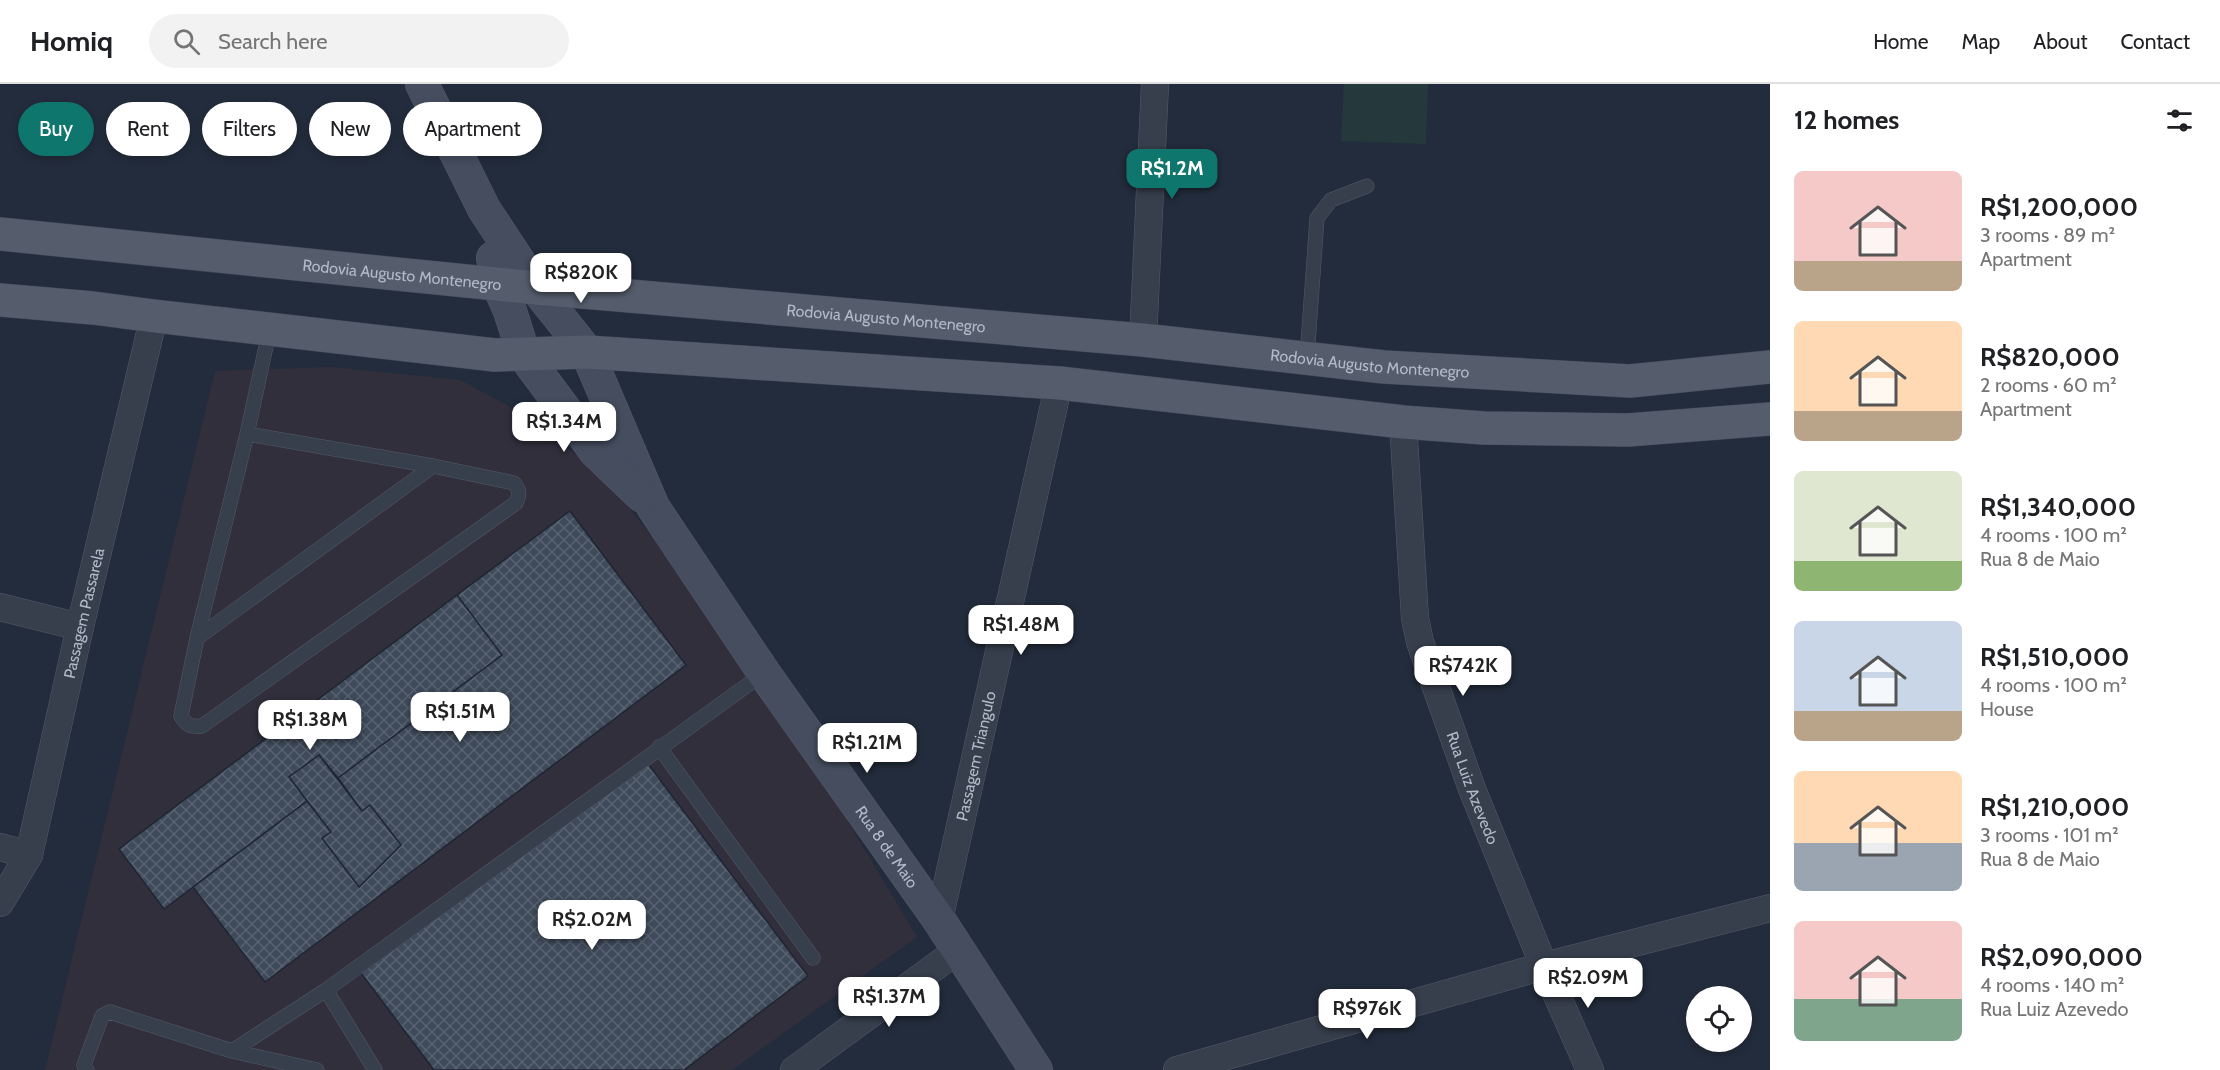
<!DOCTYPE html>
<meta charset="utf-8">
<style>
:root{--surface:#fff;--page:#f2f2f2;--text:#202124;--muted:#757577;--line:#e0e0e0;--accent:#0f766e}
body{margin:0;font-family:Cabin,sans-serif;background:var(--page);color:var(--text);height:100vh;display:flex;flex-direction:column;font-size:22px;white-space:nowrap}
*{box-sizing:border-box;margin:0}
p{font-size:20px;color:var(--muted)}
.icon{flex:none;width:33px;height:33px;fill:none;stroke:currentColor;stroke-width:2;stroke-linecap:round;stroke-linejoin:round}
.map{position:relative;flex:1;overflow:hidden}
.drawer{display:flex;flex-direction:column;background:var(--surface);width:450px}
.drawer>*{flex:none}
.guide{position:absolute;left:18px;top:18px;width:570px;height:54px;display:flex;gap:12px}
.controls{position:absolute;left:1686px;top:902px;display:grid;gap:12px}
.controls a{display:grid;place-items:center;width:66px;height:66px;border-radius:50%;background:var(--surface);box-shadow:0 3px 9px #0003;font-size:30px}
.price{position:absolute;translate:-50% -51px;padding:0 14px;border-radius:12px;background:#fff;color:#222;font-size:20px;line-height:39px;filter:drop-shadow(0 2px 3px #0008)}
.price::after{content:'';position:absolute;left:50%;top:36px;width:18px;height:14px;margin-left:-9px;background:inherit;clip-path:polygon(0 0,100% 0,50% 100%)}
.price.selected{background:var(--accent);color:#fff}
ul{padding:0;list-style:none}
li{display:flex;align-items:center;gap:18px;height:150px;padding:0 24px}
li span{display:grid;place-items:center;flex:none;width:168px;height:120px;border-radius:9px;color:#555}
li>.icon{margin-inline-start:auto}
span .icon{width:72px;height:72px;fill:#fffc;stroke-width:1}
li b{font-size:26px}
h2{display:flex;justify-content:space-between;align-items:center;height:72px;padding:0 24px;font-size:26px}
.chip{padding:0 21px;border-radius:27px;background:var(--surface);box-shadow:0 3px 9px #0003;font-size:21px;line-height:54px}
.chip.selected{background:var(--accent);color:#fff}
header{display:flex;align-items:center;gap:36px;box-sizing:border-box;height:84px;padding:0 30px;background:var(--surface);border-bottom:2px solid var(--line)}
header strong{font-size:28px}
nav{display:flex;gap:33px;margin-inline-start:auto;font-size:21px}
.search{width:420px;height:54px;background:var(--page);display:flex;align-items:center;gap:15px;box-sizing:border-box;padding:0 21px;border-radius:33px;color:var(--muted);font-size:22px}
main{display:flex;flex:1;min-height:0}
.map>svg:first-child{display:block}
</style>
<header>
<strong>Homiq</strong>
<div class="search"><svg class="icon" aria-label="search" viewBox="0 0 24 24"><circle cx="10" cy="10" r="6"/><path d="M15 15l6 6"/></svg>Search here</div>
<nav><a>Home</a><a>Map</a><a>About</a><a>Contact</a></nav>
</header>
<main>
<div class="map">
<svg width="1770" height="986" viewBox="0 0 1770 986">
<defs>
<pattern id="building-cross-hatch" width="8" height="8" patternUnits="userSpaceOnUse" patternTransform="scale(1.5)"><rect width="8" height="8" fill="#3f4a5b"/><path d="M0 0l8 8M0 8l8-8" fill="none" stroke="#586271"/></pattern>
</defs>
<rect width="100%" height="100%" fill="#232c3c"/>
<path fill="#322f3d" d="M330,283L460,296L529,333L602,392L678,483L826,701L917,853L732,986H45L215,287Z"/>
<path fill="#25393d" d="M1344,0H1428L1426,60L1341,57Z"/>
<path fill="url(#building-cross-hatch)" stroke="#1e2533" stroke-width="1.5" d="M570,427L686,581L265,898L193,803L307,717L331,748L322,754L359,803L401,761L370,721L362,727L338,694L502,571L457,511Z
M457,511L502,571L338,694L319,671L289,693L307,717L164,825L119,765Z
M319,671L362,727L370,721L401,761L359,803L322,754L331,748L289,693Z
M648,680L808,892L684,986H434L361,889Z"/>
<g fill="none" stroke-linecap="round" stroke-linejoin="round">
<defs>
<path id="lane" d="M1307,274L1317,134L1331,116L1367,102
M247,350L433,382L514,399C520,407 520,410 516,419L202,642C191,643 187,642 181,632L197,554L247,350L270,244
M197,554L433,382
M659,663L813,874
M326,906L375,986
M232,967L326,906L764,589
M87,986L84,981L102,932L110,928L232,967L317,986"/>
<g id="street">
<path d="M1143,256L1155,0"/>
<path id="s1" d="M1403,338L1415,534L1420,558L1472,705L1544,882L1590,986"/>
<path d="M0,523L80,543"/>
<path d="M0,763L29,771"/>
<path id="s2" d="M0,819L29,771L80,543L154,232"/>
<path id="s3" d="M939,836L1059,299"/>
<path d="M794,986L958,866"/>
<path d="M1177,986L1544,882L1770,824"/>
</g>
<g id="secondary">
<path id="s4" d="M422,0L484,125L536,204L587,268L653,423L764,589L939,836L1036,986"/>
<path d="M493,174L498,200L510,227L524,271L596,368L642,412"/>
</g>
<g id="primary">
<path id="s5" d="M0,150L536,204L1143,256L1384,283L1630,297L1770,283"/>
<path d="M0,216L93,224L154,232L495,271L587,268L1059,299L1403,338L1484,344L1628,346L1770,335"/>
</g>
</defs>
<use href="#lane" stroke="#555c6a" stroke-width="15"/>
<use href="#street" stroke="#555c6a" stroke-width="28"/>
<use href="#secondary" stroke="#555c6a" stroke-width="34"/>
<use href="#primary" stroke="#404755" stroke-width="34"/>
<use href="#lane" stroke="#373e4c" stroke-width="14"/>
<use href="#street" stroke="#373e4c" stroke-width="27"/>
<use href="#secondary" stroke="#454d5f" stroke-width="33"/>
<use href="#primary" stroke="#555d6c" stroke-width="33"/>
</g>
<g text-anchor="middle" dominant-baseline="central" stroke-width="4.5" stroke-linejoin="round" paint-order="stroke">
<g font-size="16" fill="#b2b9c8" stroke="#1c2331">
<text stroke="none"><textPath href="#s5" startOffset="404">Rodovia Augusto Montenegro</textPath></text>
<text stroke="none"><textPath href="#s5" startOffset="890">Rodovia Augusto Montenegro</textPath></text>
<text stroke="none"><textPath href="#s5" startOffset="1376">Rodovia Augusto Montenegro</textPath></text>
<text stroke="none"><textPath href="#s2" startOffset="304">Passagem Passarela</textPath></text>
<text stroke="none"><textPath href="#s3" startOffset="168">Passagem Triangulo</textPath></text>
<text stroke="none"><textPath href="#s1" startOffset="376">Rua Luiz Azevedo</textPath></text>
<text stroke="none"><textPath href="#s4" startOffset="897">Rua 8 de Maio</textPath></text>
</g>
</g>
</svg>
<div class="controls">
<a><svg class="icon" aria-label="locate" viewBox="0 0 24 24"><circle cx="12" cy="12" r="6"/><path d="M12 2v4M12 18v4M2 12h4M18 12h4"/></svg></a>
</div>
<b class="price selected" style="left:1172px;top:116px">R$1.2M</b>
<b class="price" style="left:581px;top:220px">R$820K</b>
<b class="price" style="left:564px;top:369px">R$1.34M</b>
<b class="price" style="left:1021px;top:572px">R$1.48M</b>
<b class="price" style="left:1463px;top:613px">R$742K</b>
<b class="price" style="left:460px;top:659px">R$1.51M</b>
<b class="price" style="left:310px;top:667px">R$1.38M</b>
<b class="price" style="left:867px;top:690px">R$1.21M</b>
<b class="price" style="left:592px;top:867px">R$2.02M</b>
<b class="price" style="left:1588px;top:925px">R$2.09M</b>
<b class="price" style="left:889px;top:944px">R$1.37M</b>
<b class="price" style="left:1367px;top:956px">R$976K</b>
<div class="guide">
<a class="chip selected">Buy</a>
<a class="chip">Rent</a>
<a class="chip">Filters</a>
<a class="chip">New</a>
<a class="chip">Apartment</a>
</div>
</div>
<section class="drawer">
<h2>12 homes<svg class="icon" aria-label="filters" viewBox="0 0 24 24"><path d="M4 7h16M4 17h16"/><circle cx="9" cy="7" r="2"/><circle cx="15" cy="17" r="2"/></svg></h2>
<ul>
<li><span style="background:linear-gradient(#f6c9c9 75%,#b9a48a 0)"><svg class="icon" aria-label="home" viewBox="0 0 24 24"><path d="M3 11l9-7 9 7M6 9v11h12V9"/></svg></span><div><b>R$1,200,000</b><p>3 rooms · 89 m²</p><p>Apartment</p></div></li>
<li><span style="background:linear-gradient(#ffd9b3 75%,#b9a48a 0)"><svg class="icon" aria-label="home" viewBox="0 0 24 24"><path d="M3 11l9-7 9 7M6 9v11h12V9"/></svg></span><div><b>R$820,000</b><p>2 rooms · 60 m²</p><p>Apartment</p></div></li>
<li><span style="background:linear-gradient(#dfe7d0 75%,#8fb573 0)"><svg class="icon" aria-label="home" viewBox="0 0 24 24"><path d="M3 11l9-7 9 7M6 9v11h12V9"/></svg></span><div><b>R$1,340,000</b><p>4 rooms · 100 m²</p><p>Rua 8 de Maio</p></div></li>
<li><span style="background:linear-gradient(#c9d6e8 75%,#b9a48a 0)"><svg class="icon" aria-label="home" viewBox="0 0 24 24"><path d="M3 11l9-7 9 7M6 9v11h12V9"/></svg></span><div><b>R$1,510,000</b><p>4 rooms · 100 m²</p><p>House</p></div></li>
<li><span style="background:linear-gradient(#ffd9b3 60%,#9aa5b1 0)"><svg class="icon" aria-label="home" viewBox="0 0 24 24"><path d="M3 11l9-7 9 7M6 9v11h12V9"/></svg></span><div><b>R$1,210,000</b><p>3 rooms · 101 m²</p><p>Rua 8 de Maio</p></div></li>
<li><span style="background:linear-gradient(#f6c9c9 65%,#7fa58c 0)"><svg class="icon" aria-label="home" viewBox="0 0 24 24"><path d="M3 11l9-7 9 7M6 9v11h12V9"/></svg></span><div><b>R$2,090,000</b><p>4 rooms · 140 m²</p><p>Rua Luiz Azevedo</p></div></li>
</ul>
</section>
</main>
